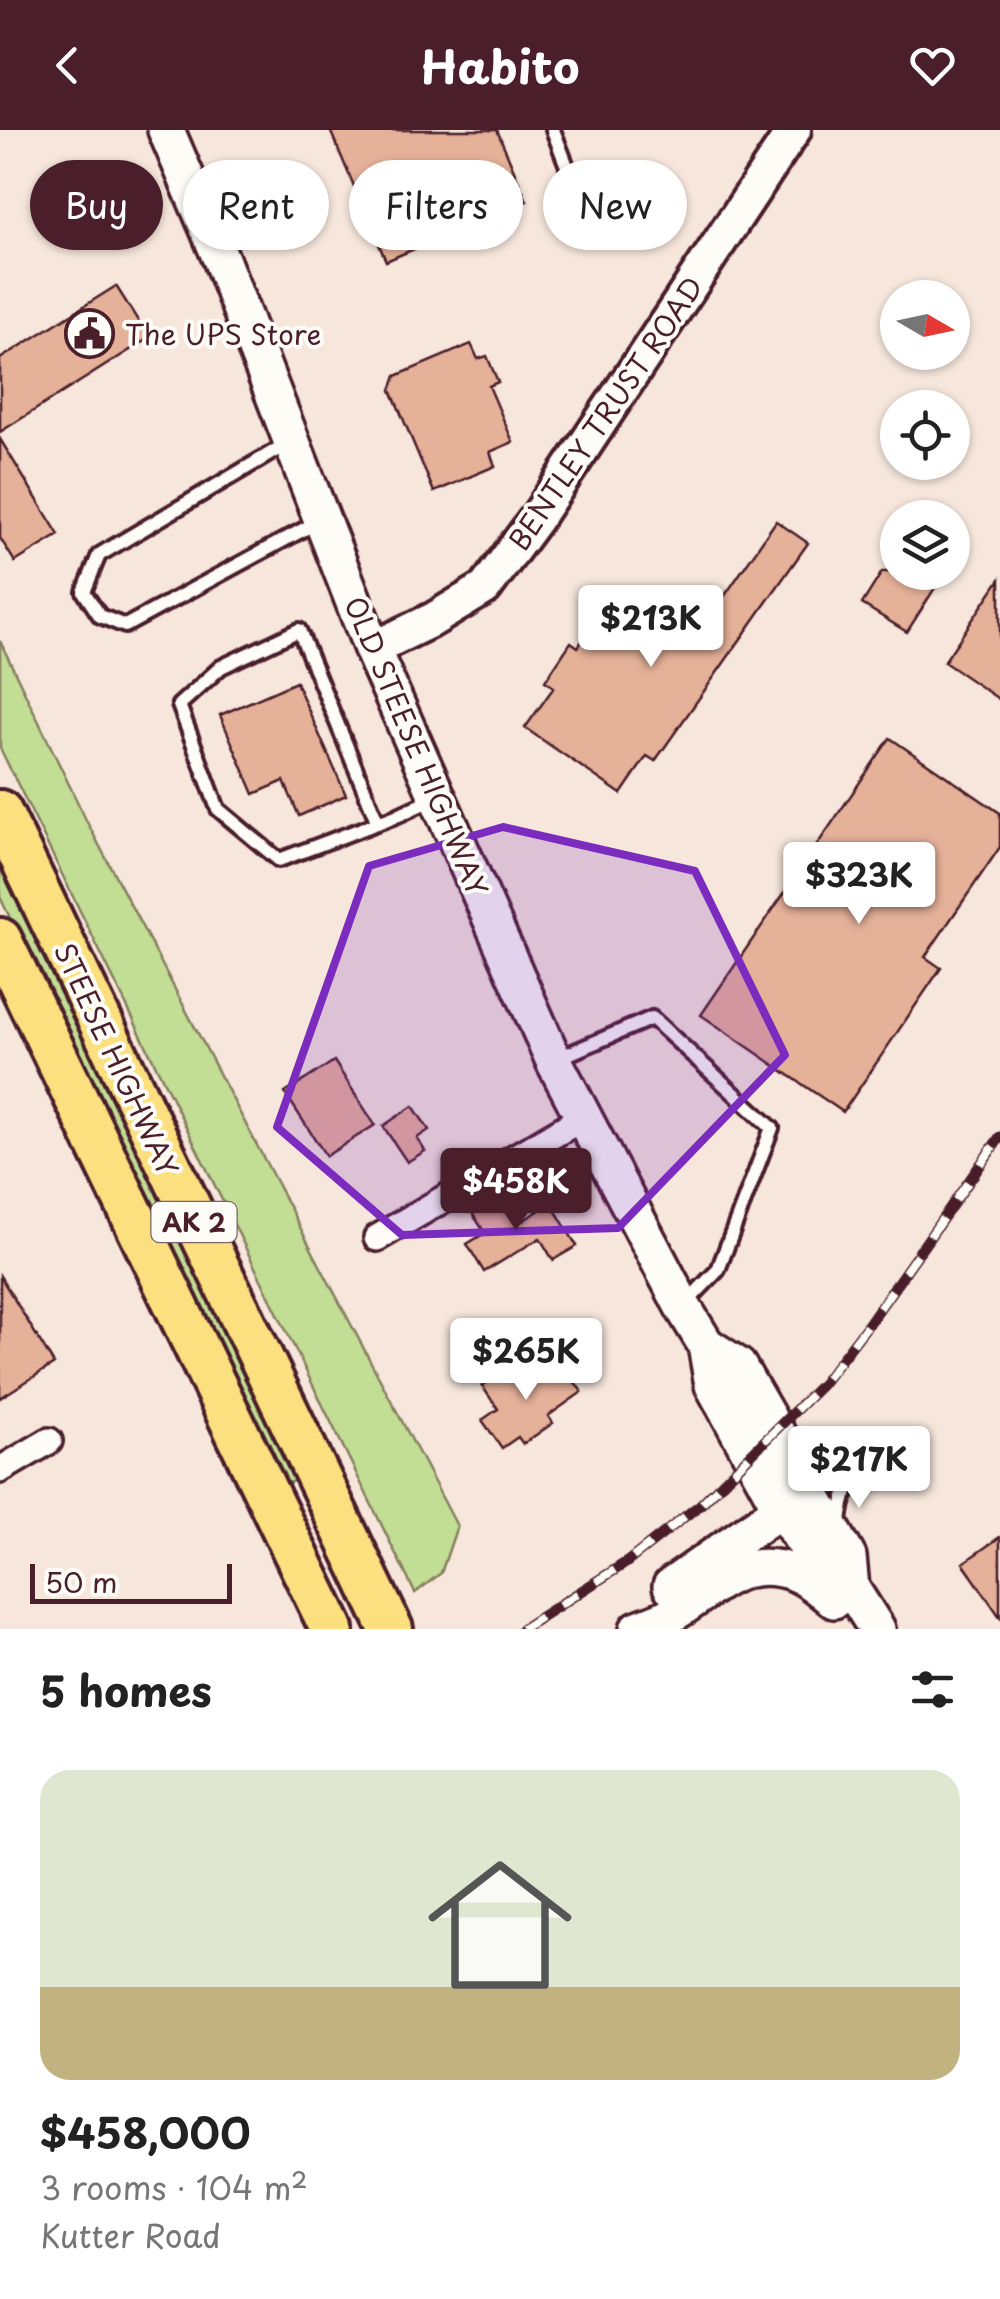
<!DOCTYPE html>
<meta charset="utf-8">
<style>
:root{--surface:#fff;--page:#f6f6f6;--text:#222;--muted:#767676;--accent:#4a1f2b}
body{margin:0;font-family:"Playpen Sans",sans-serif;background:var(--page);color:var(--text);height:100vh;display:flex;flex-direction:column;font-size:38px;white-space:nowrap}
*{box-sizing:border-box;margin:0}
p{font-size:32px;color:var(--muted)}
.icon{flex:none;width:55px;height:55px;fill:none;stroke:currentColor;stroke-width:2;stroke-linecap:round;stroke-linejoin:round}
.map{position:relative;height:1499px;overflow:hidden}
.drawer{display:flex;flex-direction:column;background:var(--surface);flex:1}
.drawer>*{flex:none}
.top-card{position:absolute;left:30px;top:30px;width:940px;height:90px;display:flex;gap:20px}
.needle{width:65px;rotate:99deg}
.fabs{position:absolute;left:880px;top:150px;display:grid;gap:20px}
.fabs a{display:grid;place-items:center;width:90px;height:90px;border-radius:50%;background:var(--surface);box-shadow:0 2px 8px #0004;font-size:50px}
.scale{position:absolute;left:30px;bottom:25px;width:202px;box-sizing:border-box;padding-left:10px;border:5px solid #4a1f2b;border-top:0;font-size:28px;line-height:35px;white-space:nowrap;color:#4a1f2b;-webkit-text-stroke:8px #fdfcf7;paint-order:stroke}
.price{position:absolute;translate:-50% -85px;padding:0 22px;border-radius:10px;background:#fff;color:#222;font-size:32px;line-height:65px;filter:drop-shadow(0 2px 5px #0008)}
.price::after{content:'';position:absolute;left:50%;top:60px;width:30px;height:22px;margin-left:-15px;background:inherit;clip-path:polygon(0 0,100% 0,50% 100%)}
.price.selected{background:var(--accent);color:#fff}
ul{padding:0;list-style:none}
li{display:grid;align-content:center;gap:20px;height:530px;padding:0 40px}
li span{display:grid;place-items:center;height:310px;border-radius:30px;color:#555}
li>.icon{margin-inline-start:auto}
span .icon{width:180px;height:180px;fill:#fffc;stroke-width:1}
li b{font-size:42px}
h2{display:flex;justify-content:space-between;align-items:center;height:120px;padding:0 40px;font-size:42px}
.tag{padding:0 35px;border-radius:45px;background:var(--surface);box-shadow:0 2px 8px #0004;font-size:35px;line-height:90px}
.tag.selected{background:var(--accent);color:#fff}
header{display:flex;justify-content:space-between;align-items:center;height:130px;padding:0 40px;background:var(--accent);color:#fff;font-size:45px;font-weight:700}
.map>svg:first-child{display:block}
</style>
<header><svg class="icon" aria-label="back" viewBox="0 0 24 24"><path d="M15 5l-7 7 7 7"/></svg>Habito<svg class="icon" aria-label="heart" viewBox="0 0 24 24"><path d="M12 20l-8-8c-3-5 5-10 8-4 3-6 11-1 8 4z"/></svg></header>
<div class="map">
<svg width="1000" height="1499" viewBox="0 0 1000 1499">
<rect width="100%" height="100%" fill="#f6e6db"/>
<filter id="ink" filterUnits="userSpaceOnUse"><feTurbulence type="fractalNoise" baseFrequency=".01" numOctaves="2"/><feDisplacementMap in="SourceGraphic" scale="20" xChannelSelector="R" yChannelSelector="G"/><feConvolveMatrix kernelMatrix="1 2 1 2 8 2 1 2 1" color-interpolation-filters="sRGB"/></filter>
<g filter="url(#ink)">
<path fill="#c2dd94" stroke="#867e60" stroke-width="2.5" d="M0,511L87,692L457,1396L441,1443L415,1463L0,618Z
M0,724L297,1348L288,1354L249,1286L0,767Z"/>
<path fill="#e6b199" stroke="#4a1f2b" stroke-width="2.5" d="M330,0H497L527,71L386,131Z
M116,156L149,208L0,302V229Z
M471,214L478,229L487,226L498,252L489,256L513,312L490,322L495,336L434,362L391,260L396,246Z
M0,309L59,405L15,432L0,408Z
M776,391L808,413L655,631L647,626L621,664L525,598L554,557L545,551L571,512L578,517L608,473L648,501L677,459L713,483Z
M882,442H945L907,502L862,474Z
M1000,449V570L944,532Z
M296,552L346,665L299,686L284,651L254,664L220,585Z
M890,608L1000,683V717L925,827L941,838L843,982L701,885Z
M334,931L375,995L326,1026L285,963Z
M413,976L429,1000L417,1008L425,1021L407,1032L383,996Z
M497,1064L516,1095L551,1073L577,1116L553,1130L540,1108L484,1142L467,1114L485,1103L470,1080Z
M0,1146L54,1234L0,1268Z
M562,1234L582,1262L548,1286L553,1293L523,1314L518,1307L502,1318L482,1290L498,1279L482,1256L512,1235L528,1257Z
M1000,1407V1487L963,1433Z"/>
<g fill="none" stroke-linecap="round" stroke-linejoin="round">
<defs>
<path id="service" d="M553,0L592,101
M290,312L99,425L84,462L100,486L125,496L321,390
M378,693L299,500L221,537L179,575L218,679L279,730L396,686L435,668
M554,930L652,888L772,998L718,1140L684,1175
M806,1343L840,1349L853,1347
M840,1393C842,1368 849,1352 866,1333"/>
<path id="minor" d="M377,1108L582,988
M0,1340L49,1311"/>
<path id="tertiary" d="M372,519L434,489L485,458L536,389L794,0"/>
<path id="secondary" d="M166,0L221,129L372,519L554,931L683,1177L706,1215L713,1255L781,1379L826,1444L851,1458
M706,1215L738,1236L848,1427L851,1458L877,1499
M671,1456L781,1379
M638,1499C647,1495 658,1492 667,1487C711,1463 738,1422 795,1443C809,1448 822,1461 834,1470"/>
<path id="trunk" d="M0,682L391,1499
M0,810L332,1499"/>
</defs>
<use href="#service" stroke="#4a1f2b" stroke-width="20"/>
<use href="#minor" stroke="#4a1f2b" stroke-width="32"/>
<use href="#tertiary" stroke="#4a1f2b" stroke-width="40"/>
<use href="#secondary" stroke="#4a1f2b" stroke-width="42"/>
<use href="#trunk" stroke="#4a1f2b" stroke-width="50"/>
<use href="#service" stroke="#fdfcf7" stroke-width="12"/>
<use href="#minor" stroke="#fdfcf7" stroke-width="25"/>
<use href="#tertiary" stroke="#fdfcf7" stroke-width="32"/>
<use href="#secondary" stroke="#fdfcf7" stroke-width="35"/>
<use href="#trunk" stroke="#fce080" stroke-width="42"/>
<defs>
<path id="rail" d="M522,1499L627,1432L701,1374L822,1254L870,1192L1000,1007"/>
</defs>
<use href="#rail" stroke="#4a1f2b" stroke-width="11"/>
<use href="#rail" stroke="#fdfcf7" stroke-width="8" stroke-dasharray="22" stroke-linecap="butt"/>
</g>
</g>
<path fill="#7b2cbf" fill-opacity="0.2" stroke="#7b2cbf" stroke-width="8" stroke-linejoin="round" d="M503,697L695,741L785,925L618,1098L402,1105L277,997L369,736Z"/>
<defs>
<symbol id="civic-ring" viewBox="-11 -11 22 22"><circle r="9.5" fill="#fdfcf7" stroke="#4a1f2b" stroke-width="1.5"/><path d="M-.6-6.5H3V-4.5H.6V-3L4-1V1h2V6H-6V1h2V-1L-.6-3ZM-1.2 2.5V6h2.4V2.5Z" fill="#4a1f2b"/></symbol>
</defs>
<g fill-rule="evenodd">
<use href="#civic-ring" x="62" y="176" width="55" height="55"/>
</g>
<g text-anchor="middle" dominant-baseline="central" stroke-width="8" stroke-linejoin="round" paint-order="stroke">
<rect fill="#fdfcf7" stroke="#806168" stroke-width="2.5" x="151.5" y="1072" width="85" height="40" rx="8"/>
<g font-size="25" font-weight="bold" fill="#4a1f2b">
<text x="194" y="1092">AK 2</text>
</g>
<g font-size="28" fill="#4a1f2b" stroke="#fdfcf7" text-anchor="start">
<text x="125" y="203">The UPS Store</text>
</g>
<g font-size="28" fill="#4a1f2b" stroke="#fdfcf7">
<text transform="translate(605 283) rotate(-56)">BENTLEY TRUST ROAD</text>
<text transform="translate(417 616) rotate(67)">OLD STEESE HIGHWAY</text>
<text transform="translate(117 929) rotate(65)">STEESE HIGHWAY</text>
</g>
</g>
</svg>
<div class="fabs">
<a><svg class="needle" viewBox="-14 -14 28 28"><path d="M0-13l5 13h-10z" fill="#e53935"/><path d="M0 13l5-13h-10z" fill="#767676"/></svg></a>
<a><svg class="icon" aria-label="locate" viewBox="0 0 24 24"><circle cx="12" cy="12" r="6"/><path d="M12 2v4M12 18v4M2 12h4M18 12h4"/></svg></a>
<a><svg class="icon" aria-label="layers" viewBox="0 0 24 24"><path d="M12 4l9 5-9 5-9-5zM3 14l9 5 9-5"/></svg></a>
</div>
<div class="scale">50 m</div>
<b class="price" style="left:651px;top:540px">$213K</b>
<b class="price" style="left:859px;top:797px">$323K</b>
<b class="price selected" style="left:516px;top:1103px">$458K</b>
<b class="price" style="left:526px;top:1273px">$265K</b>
<b class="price" style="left:859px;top:1381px">$217K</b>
<div class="top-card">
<a class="tag selected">Buy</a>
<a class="tag">Rent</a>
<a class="tag">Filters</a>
<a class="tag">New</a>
</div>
</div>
<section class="drawer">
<h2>5 homes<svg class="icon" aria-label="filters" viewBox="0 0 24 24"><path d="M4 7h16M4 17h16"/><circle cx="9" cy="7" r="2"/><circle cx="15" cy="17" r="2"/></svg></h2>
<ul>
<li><span style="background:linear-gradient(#dfe7d0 70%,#c2b280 0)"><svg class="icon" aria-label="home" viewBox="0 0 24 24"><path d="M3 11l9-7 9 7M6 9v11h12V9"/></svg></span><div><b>$458,000</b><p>3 rooms · 104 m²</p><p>Kutter Road</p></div></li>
</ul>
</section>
